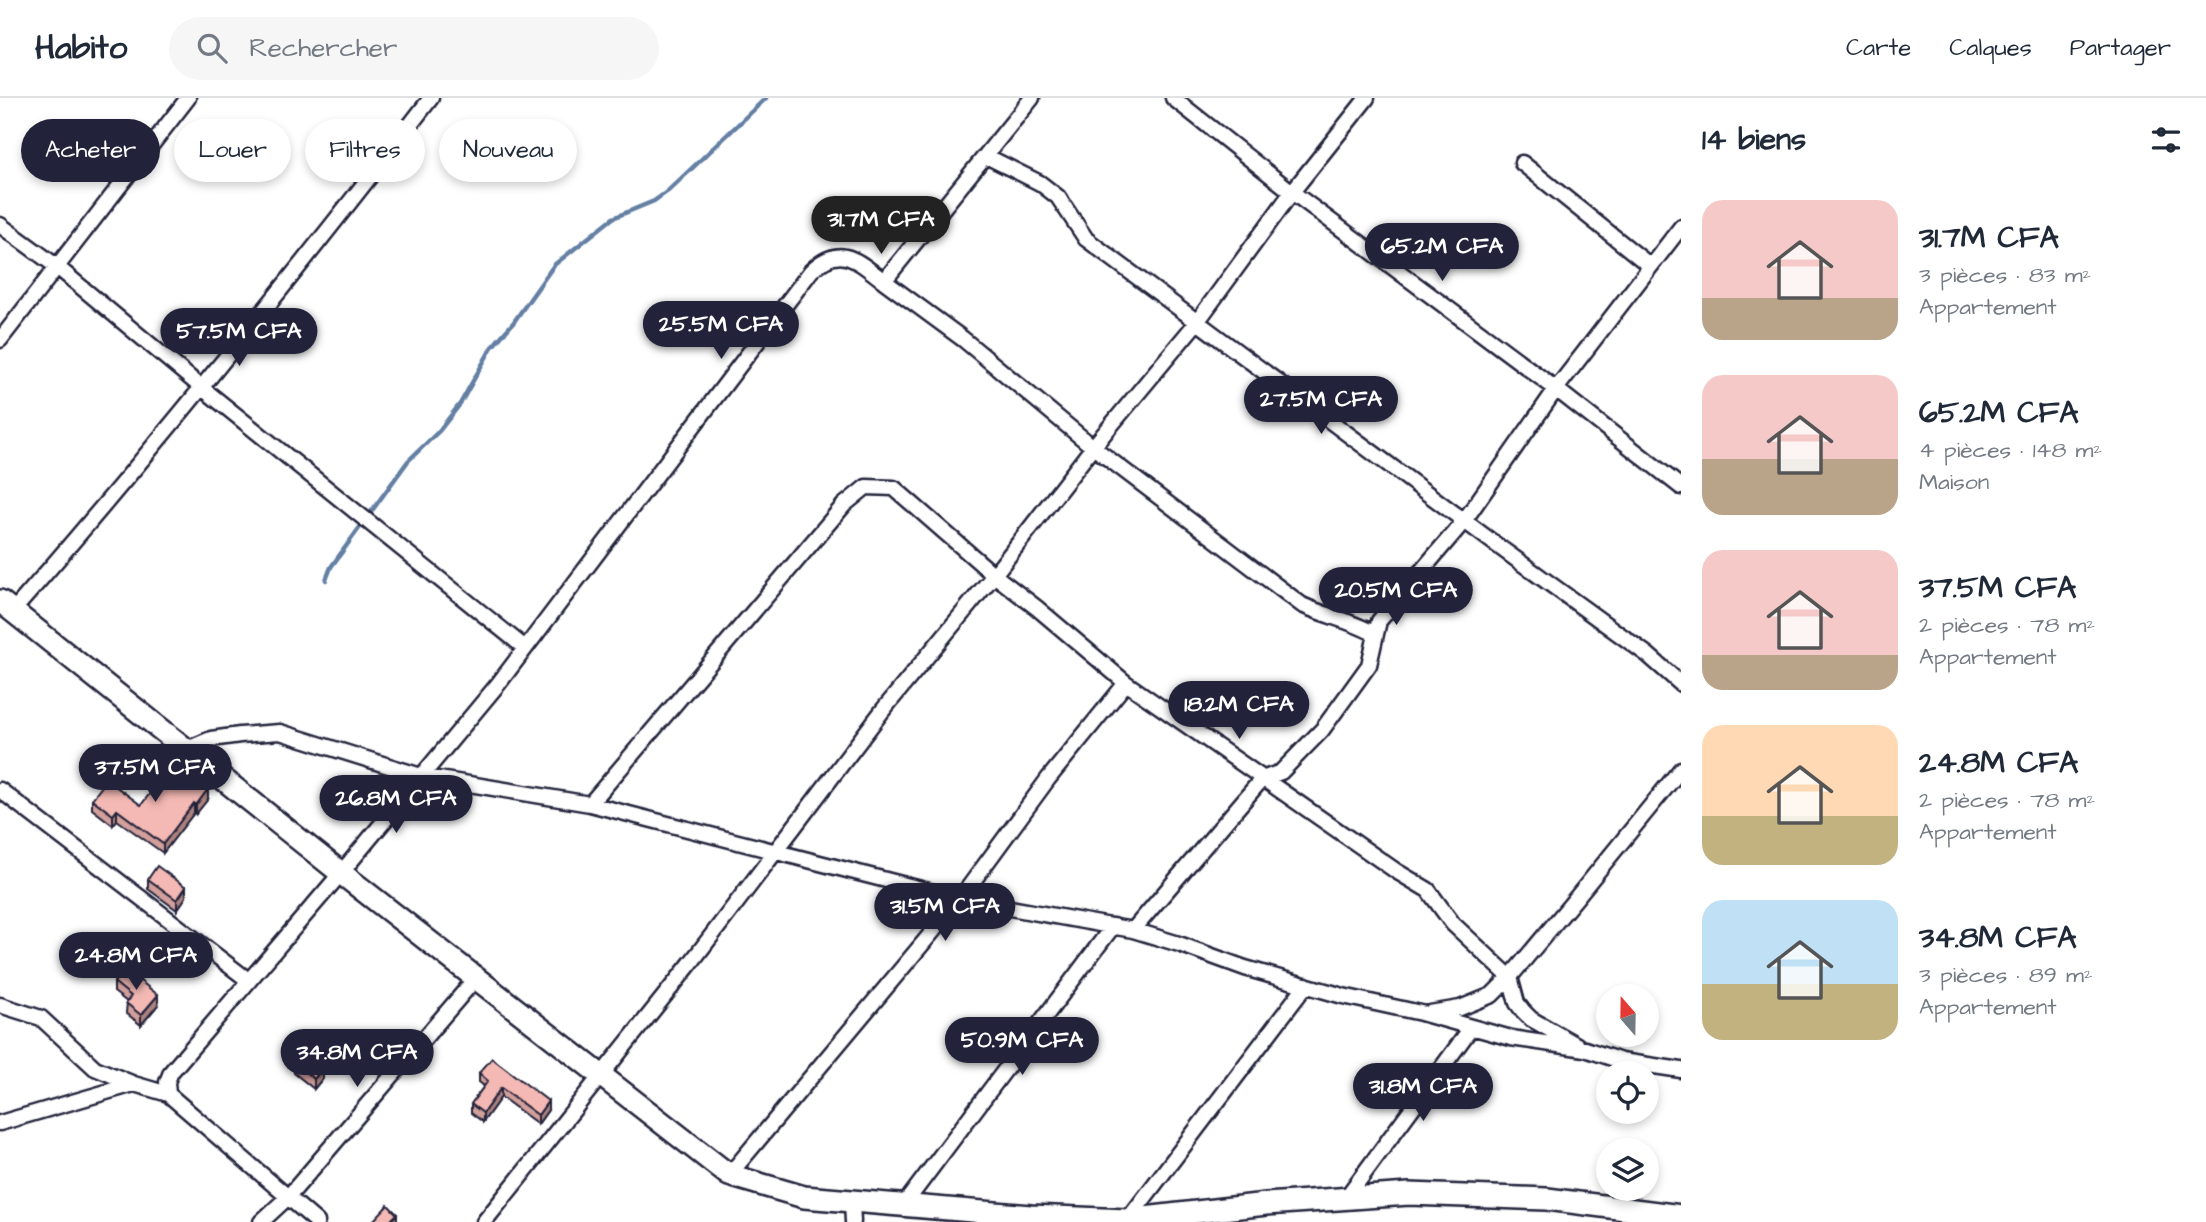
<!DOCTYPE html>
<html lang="fr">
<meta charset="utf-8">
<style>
:root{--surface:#fff;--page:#f6f6f7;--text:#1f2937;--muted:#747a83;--line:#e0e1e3;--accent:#22223b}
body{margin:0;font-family:"Architects Daughter",sans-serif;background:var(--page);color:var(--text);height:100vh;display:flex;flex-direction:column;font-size:26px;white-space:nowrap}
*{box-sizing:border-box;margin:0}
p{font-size:23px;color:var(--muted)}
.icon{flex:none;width:38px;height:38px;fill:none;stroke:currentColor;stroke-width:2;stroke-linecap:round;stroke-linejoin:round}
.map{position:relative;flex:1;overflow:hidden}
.drawer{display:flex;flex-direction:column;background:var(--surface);width:525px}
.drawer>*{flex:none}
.hud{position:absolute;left:21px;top:21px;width:665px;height:63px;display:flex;gap:14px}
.needle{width:46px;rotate:340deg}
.fabs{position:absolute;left:1596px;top:886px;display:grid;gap:14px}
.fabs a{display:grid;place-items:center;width:63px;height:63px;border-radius:50%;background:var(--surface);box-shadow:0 4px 10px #0003;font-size:35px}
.price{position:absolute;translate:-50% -60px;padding:0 16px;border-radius:24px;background:var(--accent);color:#fff;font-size:23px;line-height:46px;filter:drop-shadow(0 2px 4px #0008)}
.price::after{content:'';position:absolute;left:50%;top:42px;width:21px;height:16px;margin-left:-10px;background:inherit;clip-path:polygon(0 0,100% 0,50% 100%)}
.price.current{background:#222;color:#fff}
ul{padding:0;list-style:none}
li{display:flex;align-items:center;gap:21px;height:175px;padding:0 21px}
li span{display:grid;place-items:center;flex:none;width:196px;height:140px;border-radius:21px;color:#555}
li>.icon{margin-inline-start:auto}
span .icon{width:84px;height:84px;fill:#fffc;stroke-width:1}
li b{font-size:30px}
h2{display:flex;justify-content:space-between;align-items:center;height:84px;padding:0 21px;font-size:30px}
.pill{padding:0 24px;border-radius:32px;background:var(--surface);box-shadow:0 4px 10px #0003;font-size:24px;line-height:63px}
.pill.current{background:var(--accent);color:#fff}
header{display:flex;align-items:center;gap:42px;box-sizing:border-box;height:98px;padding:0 35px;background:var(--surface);border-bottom:2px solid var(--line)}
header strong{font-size:33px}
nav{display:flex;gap:38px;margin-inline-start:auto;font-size:24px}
.search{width:490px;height:63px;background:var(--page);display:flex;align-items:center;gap:18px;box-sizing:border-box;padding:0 24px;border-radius:38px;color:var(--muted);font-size:26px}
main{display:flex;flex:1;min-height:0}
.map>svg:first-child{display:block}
</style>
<header>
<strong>Habito</strong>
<div class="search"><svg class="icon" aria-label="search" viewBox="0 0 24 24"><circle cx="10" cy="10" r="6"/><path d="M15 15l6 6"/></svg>Rechercher</div>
<nav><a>Carte</a><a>Calques</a><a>Partager</a></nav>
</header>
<main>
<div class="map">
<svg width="1681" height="1124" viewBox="0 0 1681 1124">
<rect width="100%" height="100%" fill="#fff"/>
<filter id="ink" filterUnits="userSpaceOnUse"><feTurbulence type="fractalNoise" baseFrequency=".0143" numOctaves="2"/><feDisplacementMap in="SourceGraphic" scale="14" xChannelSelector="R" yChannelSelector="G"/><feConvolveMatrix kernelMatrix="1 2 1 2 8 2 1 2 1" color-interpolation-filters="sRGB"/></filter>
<g filter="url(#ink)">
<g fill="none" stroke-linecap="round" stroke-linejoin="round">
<path stroke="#637fa3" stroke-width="4.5" d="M326,482L331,469L408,363L439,333L460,306L492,249L513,225L554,167L613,120L654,103L668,93L766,0"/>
<defs>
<path id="minor" d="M1032,0L884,183L963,241L1093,349L1302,507C1326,518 1352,523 1375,536
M1173,0L1292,94L1556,291L1681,129
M986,58L1040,85L1058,99L1086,141L1502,451L1648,557L1681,586
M1522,65L1649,167
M0,127L56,168L201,289L525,550
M0,242L188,0
M13,513C158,347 296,175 431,0
M185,652L211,641L240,637L280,634L421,678L590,706L960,801L1133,832L1179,846L1245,870L1343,898L1421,915L1511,940L1585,951L1621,963L1681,972
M0,692L248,882
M590,706L844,407L866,389L894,390L994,477L1037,510L1126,585L1396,773L1428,792L1453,826L1510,879L1517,905L1523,913L1531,921L1577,947
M1133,832L1262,681L1281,674L1322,632L1369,567L1379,523L1464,423L1556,291L1681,389
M0,907L41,920L95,970L134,986L168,996L317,1124
M1430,915L1460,910L1492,897L1510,879L1576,800L1681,671
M168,996L167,984L171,974L341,775L499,585L811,173C841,145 856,162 884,183
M0,1025L134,986
M729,1077L960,801L1048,681L1126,585
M1346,1100L1471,930
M852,1104L853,1124
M903,1108L1113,828
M261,1124L288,1099L476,880
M484,1124L690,866L883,612L994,477L1093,349L1197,224L1292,94L1367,0
M1126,1124L1306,887"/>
<path id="secondary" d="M0,503L341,775L729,1077L804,1099L1031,1118L1127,1122L1266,1106L1409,1096L1547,1101L1681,1118"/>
</defs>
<use href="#minor" stroke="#22223b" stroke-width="19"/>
<use href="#secondary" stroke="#22223b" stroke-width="26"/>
<use href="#minor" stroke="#fff" stroke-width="14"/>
<use href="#secondary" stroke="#fff" stroke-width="21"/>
</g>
<path fill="#d29f9b" stroke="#22223b" stroke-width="2" d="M156,699L208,701L196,716L194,715L163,755L117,722L113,727L92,711V701L141,707Z
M148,781L186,799L177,812L148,791Z
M114,884L158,907L141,927L126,915L127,904L114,894Z
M332,958L322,970L323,980L314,991L294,975V965Z
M479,975L548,1012L538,1026L501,999L483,1024L471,1015V1006L484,988L479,984Z"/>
<path fill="#ab827e" stroke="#22223b" stroke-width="2" d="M208,691V701L196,716V707Z
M194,705V715L163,755V746Z
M117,712V722L113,727V717Z
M186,789V799L177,812V802Z
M158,897V907L141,927V917Z
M332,948V958L317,977V967Z
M323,970V980L314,991V981Z
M501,990V999L483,1024V1015Z
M548,1003V1012L538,1026V1017Z
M397,1116V1124H389Z"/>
<path fill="#f4b9b4" stroke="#22223b" stroke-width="2" d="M178,670L208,691L196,707L194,705L163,746L117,712L113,717L92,701L107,682L141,707L151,694L156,699Z
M157,768L186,789L177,802L148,781Z
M125,871L158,897L141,917L126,905L131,898L114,884Z
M317,936L332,948L317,967L323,970L314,981L294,965Z
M492,960L548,1003L538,1017L501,990L483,1015L471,1006L488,983L479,975Z
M388,1107L397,1116L389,1124H372Z"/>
</g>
</svg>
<div class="fabs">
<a><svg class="needle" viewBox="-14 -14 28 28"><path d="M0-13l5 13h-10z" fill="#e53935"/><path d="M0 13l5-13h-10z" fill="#747a83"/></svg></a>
<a><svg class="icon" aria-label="locate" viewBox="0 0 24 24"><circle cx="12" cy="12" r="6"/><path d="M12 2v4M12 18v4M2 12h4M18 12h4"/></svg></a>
<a><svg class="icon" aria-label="layers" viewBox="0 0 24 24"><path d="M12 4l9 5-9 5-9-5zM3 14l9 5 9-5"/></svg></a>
</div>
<b class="price current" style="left:881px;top:158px">31.7M CFA</b>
<b class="price" style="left:1442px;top:185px">65.2M CFA</b>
<b class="price" style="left:721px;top:263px">25.5M CFA</b>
<b class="price" style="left:239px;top:270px">57.5M CFA</b>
<b class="price" style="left:1321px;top:338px">27.5M CFA</b>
<b class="price" style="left:1396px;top:529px">20.5M CFA</b>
<b class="price" style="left:1239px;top:643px">18.2M CFA</b>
<b class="price" style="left:155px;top:706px">37.5M CFA</b>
<b class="price" style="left:396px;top:737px">26.8M CFA</b>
<b class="price" style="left:945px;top:845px">31.5M CFA</b>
<b class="price" style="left:136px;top:894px">24.8M CFA</b>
<b class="price" style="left:1022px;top:979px">50.9M CFA</b>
<b class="price" style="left:357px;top:991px">34.8M CFA</b>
<b class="price" style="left:1423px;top:1025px">31.8M CFA</b>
<div class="hud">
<a class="pill current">Acheter</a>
<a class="pill">Louer</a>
<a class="pill">Filtres</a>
<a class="pill">Nouveau</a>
</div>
</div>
<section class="drawer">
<h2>14 biens<svg class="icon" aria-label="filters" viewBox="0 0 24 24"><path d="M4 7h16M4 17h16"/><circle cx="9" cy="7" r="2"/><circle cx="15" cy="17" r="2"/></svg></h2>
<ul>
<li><span style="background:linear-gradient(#f6c9c9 70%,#b9a48a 0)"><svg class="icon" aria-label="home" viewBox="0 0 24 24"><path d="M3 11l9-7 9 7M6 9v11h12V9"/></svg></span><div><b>31.7M CFA</b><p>3 pièces · 83 m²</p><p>Appartement</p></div></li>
<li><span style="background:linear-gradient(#f6c9c9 60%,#b9a48a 0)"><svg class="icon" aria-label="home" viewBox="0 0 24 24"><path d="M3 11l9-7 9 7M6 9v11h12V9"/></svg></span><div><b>65.2M CFA</b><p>4 pièces · 148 m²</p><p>Maison</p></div></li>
<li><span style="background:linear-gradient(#f6c9c9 75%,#b9a48a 0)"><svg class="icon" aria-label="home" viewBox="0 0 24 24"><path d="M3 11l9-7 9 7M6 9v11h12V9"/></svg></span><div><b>37.5M CFA</b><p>2 pièces · 78 m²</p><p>Appartement</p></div></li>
<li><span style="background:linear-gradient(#ffd9b3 65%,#c2b280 0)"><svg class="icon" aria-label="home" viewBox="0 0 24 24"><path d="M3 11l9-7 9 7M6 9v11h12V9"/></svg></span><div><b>24.8M CFA</b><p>2 pièces · 78 m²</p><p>Appartement</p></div></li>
<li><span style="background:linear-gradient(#bfe0f5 60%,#c2b280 0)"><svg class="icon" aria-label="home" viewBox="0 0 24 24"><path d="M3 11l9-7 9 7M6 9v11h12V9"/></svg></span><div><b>34.8M CFA</b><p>3 pièces · 89 m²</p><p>Appartement</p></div></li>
</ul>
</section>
</main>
